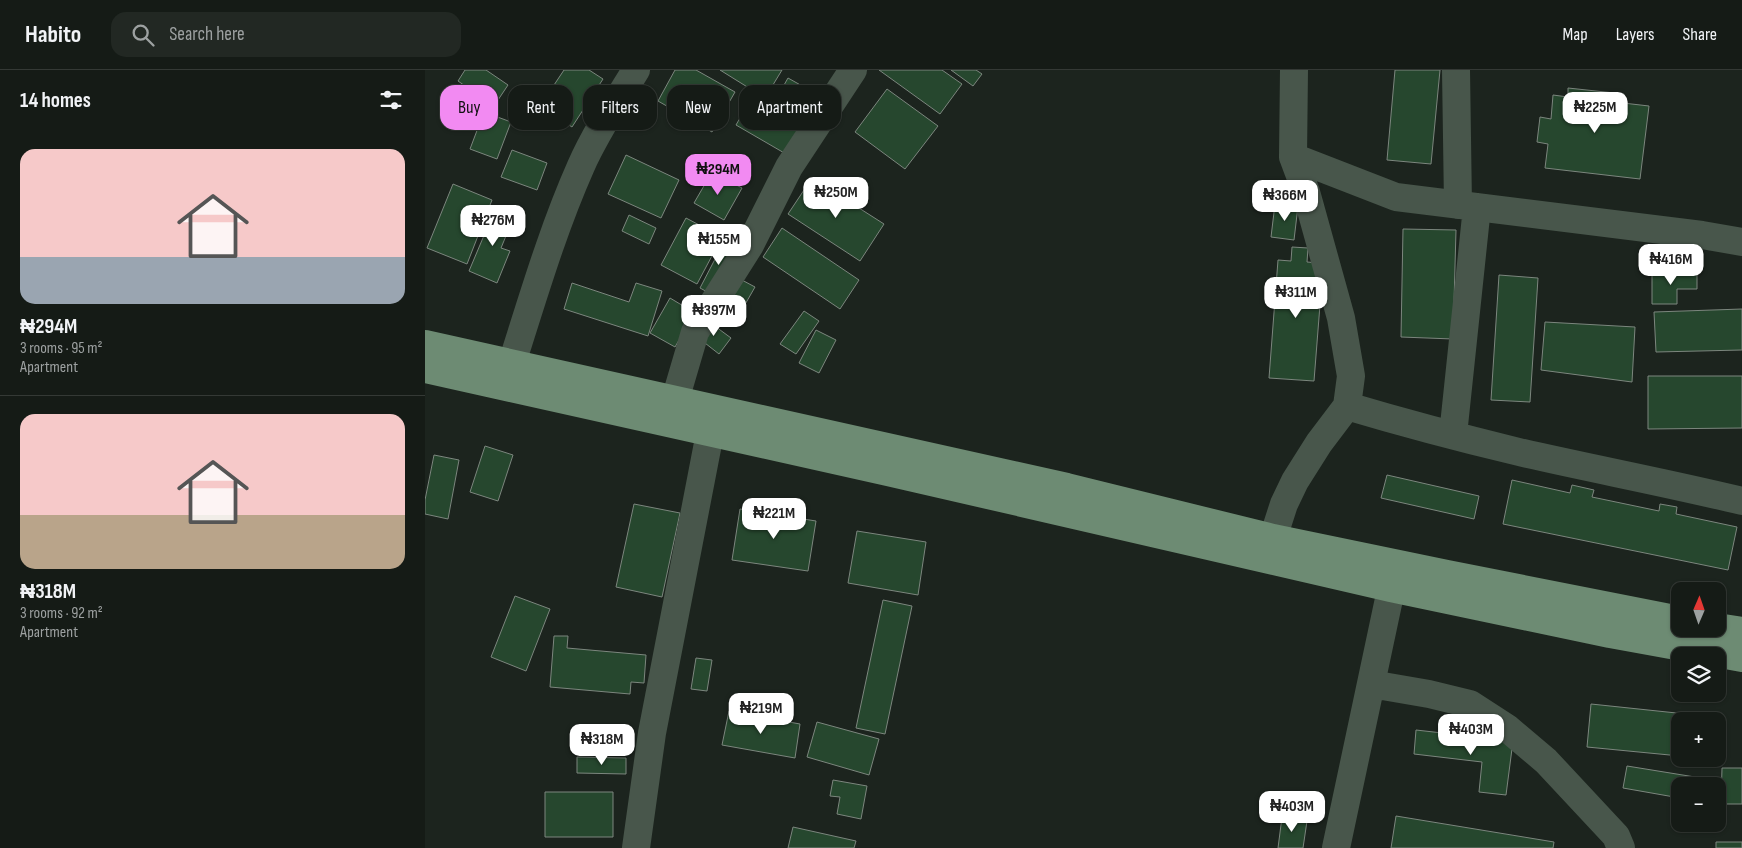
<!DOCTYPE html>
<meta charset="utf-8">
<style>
:root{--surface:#151b16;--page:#222823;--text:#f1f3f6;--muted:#9da1a1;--line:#343935;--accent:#f28af2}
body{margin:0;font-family:"Sofia Sans Condensed",sans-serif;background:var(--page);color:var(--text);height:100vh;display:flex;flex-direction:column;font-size:19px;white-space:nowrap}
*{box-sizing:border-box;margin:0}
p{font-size:16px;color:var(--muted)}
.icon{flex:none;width:28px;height:28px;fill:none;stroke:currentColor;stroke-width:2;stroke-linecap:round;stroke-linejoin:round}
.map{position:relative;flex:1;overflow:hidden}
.details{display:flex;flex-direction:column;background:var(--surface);width:425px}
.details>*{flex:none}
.guide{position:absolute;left:15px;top:15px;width:475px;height:45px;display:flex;gap:10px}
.needle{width:32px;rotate:2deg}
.fabs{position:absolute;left:1246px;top:512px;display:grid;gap:10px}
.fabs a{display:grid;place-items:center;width:55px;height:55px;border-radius:10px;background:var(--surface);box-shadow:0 1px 4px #0004,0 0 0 1px var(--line);font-size:25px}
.price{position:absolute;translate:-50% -42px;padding:0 11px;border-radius:10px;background:#fff;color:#222;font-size:16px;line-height:32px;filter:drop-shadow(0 1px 2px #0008)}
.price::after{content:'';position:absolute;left:50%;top:30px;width:15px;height:11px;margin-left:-8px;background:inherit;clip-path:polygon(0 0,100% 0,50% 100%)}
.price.current{background:var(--accent);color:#111}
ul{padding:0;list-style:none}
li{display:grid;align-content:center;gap:10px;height:265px;padding:0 20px}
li+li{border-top:1px solid var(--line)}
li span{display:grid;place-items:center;height:155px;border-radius:15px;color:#555}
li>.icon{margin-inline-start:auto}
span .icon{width:90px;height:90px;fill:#fffc;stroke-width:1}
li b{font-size:21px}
h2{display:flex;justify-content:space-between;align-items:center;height:60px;padding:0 20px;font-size:21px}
.pill{padding:0 18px;border-radius:15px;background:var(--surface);box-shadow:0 1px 4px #0004,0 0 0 1px var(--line);font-size:18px;line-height:45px}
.pill.current{background:var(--accent);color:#111}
header{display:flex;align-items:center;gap:30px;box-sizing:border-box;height:70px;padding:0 25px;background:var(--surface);border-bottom:1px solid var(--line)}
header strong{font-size:24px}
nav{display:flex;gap:28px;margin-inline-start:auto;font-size:18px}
.search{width:350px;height:45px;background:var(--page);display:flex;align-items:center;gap:12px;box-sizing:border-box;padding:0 18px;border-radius:15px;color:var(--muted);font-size:19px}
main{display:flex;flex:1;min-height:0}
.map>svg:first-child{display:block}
</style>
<header>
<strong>Habito</strong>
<div class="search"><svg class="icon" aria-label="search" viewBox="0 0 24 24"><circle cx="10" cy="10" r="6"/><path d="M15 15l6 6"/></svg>Search here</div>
<nav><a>Map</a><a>Layers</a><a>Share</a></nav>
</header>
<main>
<section class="details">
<h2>14 homes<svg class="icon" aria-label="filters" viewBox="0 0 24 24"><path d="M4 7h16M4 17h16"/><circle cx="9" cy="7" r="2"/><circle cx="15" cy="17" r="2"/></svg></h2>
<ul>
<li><span style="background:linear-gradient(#f6c9c9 70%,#9aa5b1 0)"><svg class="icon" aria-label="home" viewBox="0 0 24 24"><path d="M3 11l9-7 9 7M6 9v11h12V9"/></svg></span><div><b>₦294M</b><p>3 rooms · 95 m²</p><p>Apartment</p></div></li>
<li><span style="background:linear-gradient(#f6c9c9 65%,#b9a48a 0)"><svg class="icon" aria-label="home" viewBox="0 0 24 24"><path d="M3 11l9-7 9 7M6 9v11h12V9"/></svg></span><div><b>₦318M</b><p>3 rooms · 92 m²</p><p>Apartment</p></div></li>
</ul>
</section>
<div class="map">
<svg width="1317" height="778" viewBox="0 0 1317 778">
<rect width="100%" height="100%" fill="#1c241e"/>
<path fill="#26472e" stroke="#7c867e" d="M40,0H61L83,15L69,36L33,11Z
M139,0H164L178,9L147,57L115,36Z
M250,0H271L310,22L287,62L233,31Z
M295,0H357L340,28Z
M454,0H517L537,14L515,44Z
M526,0H551L557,4L548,16Z
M970,0H1015L1006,94L962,90Z
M363,8L395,26L361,84L311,55L327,27L346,38Z
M1143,18L1199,24L1198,33L1224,36L1215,109L1120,98L1123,74L1112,72L1115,47L1126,49L1128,25L1143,27Z
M462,19L513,56L480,99L430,62Z
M59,42L86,52L72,89L45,79Z
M87,80L122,93L112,120L76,107Z
M201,85L254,110L236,148L183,124Z
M287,102L317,118L299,150L269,133Z
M387,108L459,154L435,191L363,144Z
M28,114L67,130L42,194L2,178Z
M850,134L873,136L869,170L846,167Z
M71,137L90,144L76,178L85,181L72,213L44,201Z
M204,145L231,158L224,174L197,161Z
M261,148L297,167L272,214L236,195Z
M357,158L434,210L415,239L338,187Z
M978,159L1031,160L1028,269L976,267Z
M301,168L313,174L286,224L275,218Z
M867,177L883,178L882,192L894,193L891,221L896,222L889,311L844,308L853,190L866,191Z
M1272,202V219H1252V234H1227V203Z
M1074,205L1113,208L1105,332L1066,330Z
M315,209L330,217L310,252L295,244Z
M147,213L204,232L211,213L237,221L223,266L139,239Z
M245,228L270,243L250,277L225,263Z
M1317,239V280L1231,282L1229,242Z
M379,241L394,251L371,284L355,274Z
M283,251L306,268L294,284L271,266Z
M1120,252L1210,257L1207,312L1116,300Z
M391,260L411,270L394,303L374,293Z
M1223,306H1317V358L1223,359Z
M60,376L88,385L73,431L45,422Z
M9,385L34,390L23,449L0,444V430Z
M962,405L1054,426L1049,449L956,428Z
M1087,410L1145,423L1147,415L1169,420L1167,427L1234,441L1235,434L1252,437L1251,444L1312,457L1303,500L1078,454Z
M209,434L255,443L237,527L191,517Z
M315,439L391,451L383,501L307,490Z
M432,461L501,472L493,525L423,513Z
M90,526L125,539L101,601L66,587Z
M458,530L487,536L460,664L431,658Z
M129,566H143L142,578L221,585L219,613L206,612L205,624L125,617Z
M271,588L287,590L282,621L266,619Z
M1166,634L1299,648L1294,690L1280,689H1292V651H1255V686L1162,677Z
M304,641L375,654L370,688L297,675Z
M392,652L454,669L444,705L382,687Z
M991,660L1088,671L1081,725L1054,722L1057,692L989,684Z
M152,687L201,688V704L152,703Z
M1202,696L1270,707L1269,716H1255V728L1198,718Z
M1297,698H1317V734H1296Z
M408,710L442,716L436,749L412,744L415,727L405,726Z
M120,722H188V767H120Z
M971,746L1129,772L1128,778H966Z
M857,747L882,751L878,778H853Z
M368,757L431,771L429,778H363Z
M1291,772H1317V778H1291Z"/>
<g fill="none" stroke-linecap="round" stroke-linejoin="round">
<path stroke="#48564b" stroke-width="28" d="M1031,0L1033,135
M868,87L971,127L1277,165L1317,172
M87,293C108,227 128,159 156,96C171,62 192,31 211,0
M250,330L270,262L325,175L364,97L428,0
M922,336C979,353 1036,368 1094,382C1168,399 1243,413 1317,431
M1028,365L1052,137
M848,468L859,434L870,411L894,373L922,336L926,306L916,248L881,122L868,87L869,0
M946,614L1004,624L1045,634L1082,658L1121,691L1191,766L1196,778
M211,778L227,663L285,363
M911,778L971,496"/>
<path stroke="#6d8b73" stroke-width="28" d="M0,274L642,417L848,468L1022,504L1255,550
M0,299L463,402L966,518L1185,564L1317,588
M1292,557L1317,561"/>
</g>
</svg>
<div class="fabs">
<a><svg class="needle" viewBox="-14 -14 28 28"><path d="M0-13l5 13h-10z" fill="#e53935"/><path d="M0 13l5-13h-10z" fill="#9da1a1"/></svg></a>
<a><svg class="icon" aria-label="layers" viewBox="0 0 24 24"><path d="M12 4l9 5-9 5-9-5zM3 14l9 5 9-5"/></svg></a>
<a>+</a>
<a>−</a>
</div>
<b class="price" style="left:1170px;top:64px">₦225M</b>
<b class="price current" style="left:293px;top:126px">₦294M</b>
<b class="price" style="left:411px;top:149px">₦250M</b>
<b class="price" style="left:860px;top:152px">₦366M</b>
<b class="price" style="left:68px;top:177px">₦276M</b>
<b class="price" style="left:294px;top:196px">₦155M</b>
<b class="price" style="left:1246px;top:216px">₦416M</b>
<b class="price" style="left:871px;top:249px">₦311M</b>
<b class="price" style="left:289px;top:267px">₦397M</b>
<b class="price" style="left:349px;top:470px">₦221M</b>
<b class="price" style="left:336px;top:665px">₦219M</b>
<b class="price" style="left:1046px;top:686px">₦403M</b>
<b class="price" style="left:177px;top:696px">₦318M</b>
<b class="price" style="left:867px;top:763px">₦403M</b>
<div class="guide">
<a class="pill current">Buy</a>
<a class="pill">Rent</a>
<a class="pill">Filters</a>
<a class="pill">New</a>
<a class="pill">Apartment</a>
</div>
</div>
</main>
